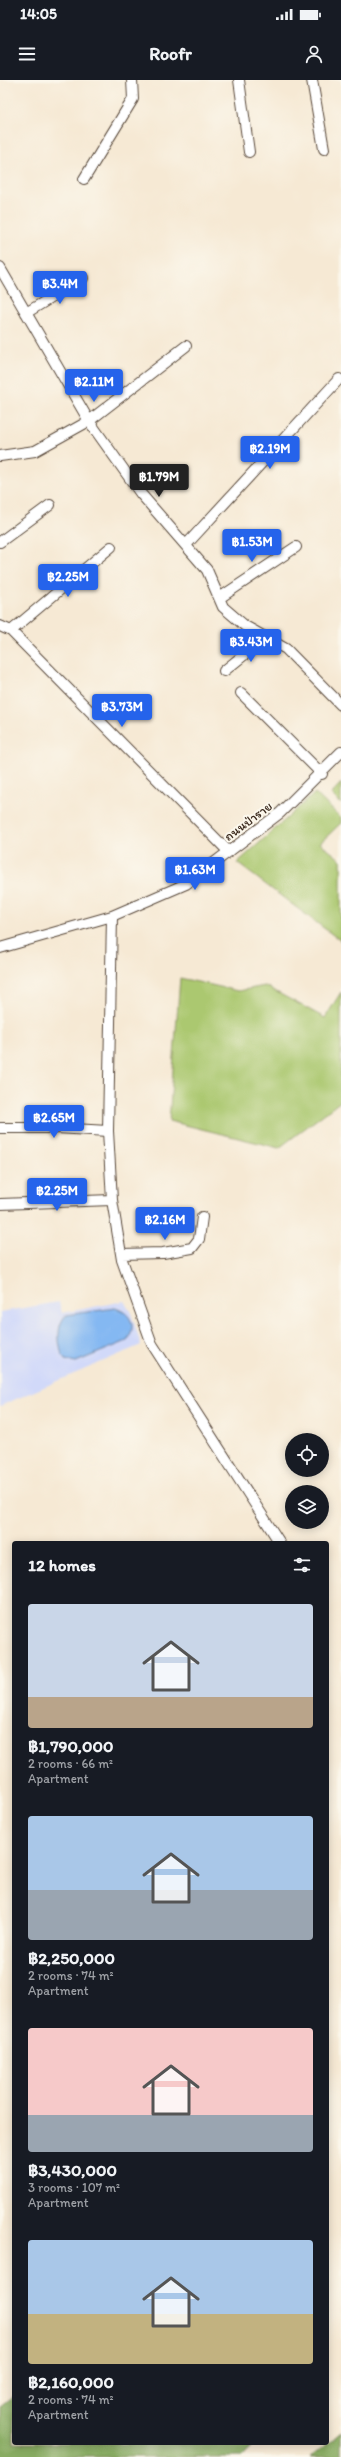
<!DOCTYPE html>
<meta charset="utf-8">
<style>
:root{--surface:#171b24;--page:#242831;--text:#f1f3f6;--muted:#9ea1a6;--accent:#2563eb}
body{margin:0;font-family:Itim,"Playpen Sans Thai",sans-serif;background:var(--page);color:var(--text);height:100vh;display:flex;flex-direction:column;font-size:15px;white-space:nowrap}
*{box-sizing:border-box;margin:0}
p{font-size:13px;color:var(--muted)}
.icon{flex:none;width:22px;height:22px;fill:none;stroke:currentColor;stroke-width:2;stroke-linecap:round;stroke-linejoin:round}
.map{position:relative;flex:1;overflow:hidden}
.details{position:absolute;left:12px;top:1461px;width:317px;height:904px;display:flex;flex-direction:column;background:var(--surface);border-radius:4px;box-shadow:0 2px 10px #0003}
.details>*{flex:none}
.fabs{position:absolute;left:285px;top:1353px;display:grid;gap:8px}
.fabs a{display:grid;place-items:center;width:44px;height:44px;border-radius:50%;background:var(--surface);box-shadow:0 2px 10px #0003;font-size:20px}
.price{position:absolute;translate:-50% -34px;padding:0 9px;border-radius:4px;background:var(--accent);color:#fff;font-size:13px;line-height:26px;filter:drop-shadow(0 1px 2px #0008)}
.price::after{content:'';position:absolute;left:50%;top:24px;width:12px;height:9px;margin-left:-6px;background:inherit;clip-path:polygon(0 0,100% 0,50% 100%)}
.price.current{background:#222;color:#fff}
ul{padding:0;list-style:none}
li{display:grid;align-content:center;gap:8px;height:212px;padding:0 16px}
li span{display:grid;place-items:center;height:124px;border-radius:4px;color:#555}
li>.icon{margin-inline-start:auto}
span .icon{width:72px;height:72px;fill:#fffc;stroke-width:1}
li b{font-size:17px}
h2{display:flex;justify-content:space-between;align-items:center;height:48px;padding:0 16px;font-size:17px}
.status{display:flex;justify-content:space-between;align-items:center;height:28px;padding:0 20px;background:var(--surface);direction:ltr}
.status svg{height:11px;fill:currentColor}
header{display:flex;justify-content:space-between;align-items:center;height:52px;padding:0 16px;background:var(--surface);font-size:18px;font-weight:700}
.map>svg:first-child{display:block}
</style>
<div class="status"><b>14:05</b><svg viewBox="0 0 49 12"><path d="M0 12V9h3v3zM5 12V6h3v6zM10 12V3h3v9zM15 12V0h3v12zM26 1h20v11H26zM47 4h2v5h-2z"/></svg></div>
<header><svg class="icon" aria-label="menu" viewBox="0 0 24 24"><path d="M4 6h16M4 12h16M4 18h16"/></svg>Roofr<svg class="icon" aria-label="person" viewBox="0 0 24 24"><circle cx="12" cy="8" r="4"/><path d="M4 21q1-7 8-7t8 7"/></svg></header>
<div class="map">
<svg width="341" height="2377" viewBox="0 0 341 2377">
<rect width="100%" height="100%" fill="#fbf7ec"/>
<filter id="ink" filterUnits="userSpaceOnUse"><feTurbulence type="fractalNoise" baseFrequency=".025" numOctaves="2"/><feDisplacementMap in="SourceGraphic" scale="8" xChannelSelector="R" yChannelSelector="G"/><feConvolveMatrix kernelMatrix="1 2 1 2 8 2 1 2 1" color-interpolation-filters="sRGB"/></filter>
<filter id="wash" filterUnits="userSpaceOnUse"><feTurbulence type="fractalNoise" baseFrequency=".012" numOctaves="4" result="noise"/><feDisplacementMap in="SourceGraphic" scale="16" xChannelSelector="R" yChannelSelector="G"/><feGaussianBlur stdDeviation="0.9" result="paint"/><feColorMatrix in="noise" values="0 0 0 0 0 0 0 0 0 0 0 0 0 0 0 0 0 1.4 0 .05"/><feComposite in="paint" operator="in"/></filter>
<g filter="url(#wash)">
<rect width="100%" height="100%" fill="#f6e9d4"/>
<path fill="#d1d9f9" d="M124,1221L131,1233L141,1265L0,1326V1232L59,1222L62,1233Z"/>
<path fill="#abc86f" stroke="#737946" d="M341,703V724L331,714Z
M315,713L341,738V743L320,763L341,780V861L237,783Z
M180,898L238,911L265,906L325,938L341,912V1021L279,1068L169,1041Z"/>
<path fill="#88ac62" stroke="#626b40" d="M14,2315V2363H256L242,2377H0V2326Z
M341,2352V2377H311Z"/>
<path fill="#84b8f2" stroke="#607188" d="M115,1228C132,1233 137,1247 127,1261L76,1282L65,1280C58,1270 55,1243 67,1235Z"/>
</g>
<g filter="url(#ink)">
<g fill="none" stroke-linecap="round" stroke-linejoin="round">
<defs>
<path id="minor" d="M239,0L249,72
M312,0L324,69
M84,99L133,19L132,0
M0,188L89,341L141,414L207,490L223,527L245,546L286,569L341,625
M26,233L83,198
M0,376L35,371L89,341L186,266
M0,462L50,425
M186,465L339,299
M221,517L296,467
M0,546L11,551L229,772
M11,551L111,467
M224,591L265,558
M241,613L322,694
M112,836L108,1051L112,1120L122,1180L152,1264L280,1463
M0,868L112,836L186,804L280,733L341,672
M0,1048H56L108,1051
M0,1124L112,1120
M121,1174L163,1173L192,1168L199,1159L202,1137"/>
</defs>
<use href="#minor" stroke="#574739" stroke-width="12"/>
<use href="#minor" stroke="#fff" stroke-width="10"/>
</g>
</g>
<g text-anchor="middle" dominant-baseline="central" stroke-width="4" stroke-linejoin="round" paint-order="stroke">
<g font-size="13" fill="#3b2a1e" stroke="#fbf7ec">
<text transform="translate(248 741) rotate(-37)">ถนนป่าราย</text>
</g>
</g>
</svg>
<div class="fabs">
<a><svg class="icon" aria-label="locate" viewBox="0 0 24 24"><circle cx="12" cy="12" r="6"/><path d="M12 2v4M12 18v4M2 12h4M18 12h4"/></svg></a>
<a><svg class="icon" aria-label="layers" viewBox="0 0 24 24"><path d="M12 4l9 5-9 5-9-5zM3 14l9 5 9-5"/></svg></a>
</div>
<b class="price" style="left:60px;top:225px">฿3.4M</b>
<b class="price" style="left:94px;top:323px">฿2.11M</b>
<b class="price" style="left:270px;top:390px">฿2.19M</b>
<b class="price current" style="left:159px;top:418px">฿1.79M</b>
<b class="price" style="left:252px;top:483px">฿1.53M</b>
<b class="price" style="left:68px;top:518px">฿2.25M</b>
<b class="price" style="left:251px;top:583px">฿3.43M</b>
<b class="price" style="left:122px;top:648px">฿3.73M</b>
<b class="price" style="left:195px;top:811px">฿1.63M</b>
<b class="price" style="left:54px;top:1059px">฿2.65M</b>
<b class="price" style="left:57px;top:1132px">฿2.25M</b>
<b class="price" style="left:165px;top:1161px">฿2.16M</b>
<section class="details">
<h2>12 homes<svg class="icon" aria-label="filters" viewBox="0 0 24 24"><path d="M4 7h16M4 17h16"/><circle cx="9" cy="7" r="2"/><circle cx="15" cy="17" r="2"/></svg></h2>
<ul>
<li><span style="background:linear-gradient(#c9d6e8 75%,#b9a48a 0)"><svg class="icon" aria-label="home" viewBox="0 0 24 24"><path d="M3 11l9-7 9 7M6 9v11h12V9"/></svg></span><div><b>฿1,790,000</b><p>2 rooms · 66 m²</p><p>Apartment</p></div></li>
<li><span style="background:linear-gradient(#a9c7e8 60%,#9aa5b1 0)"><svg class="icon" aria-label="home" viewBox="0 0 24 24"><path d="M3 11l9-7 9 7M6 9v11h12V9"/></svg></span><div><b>฿2,250,000</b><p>2 rooms · 74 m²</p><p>Apartment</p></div></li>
<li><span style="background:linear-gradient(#f6c9c9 70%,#9aa5b1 0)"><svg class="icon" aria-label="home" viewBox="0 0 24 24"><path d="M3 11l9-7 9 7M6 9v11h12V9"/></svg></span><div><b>฿3,430,000</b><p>3 rooms · 107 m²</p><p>Apartment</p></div></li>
<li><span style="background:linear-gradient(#a9c7e8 60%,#c2b280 0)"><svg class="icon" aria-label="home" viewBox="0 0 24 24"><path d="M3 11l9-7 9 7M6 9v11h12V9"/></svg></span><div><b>฿2,160,000</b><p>2 rooms · 74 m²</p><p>Apartment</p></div></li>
</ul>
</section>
</div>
